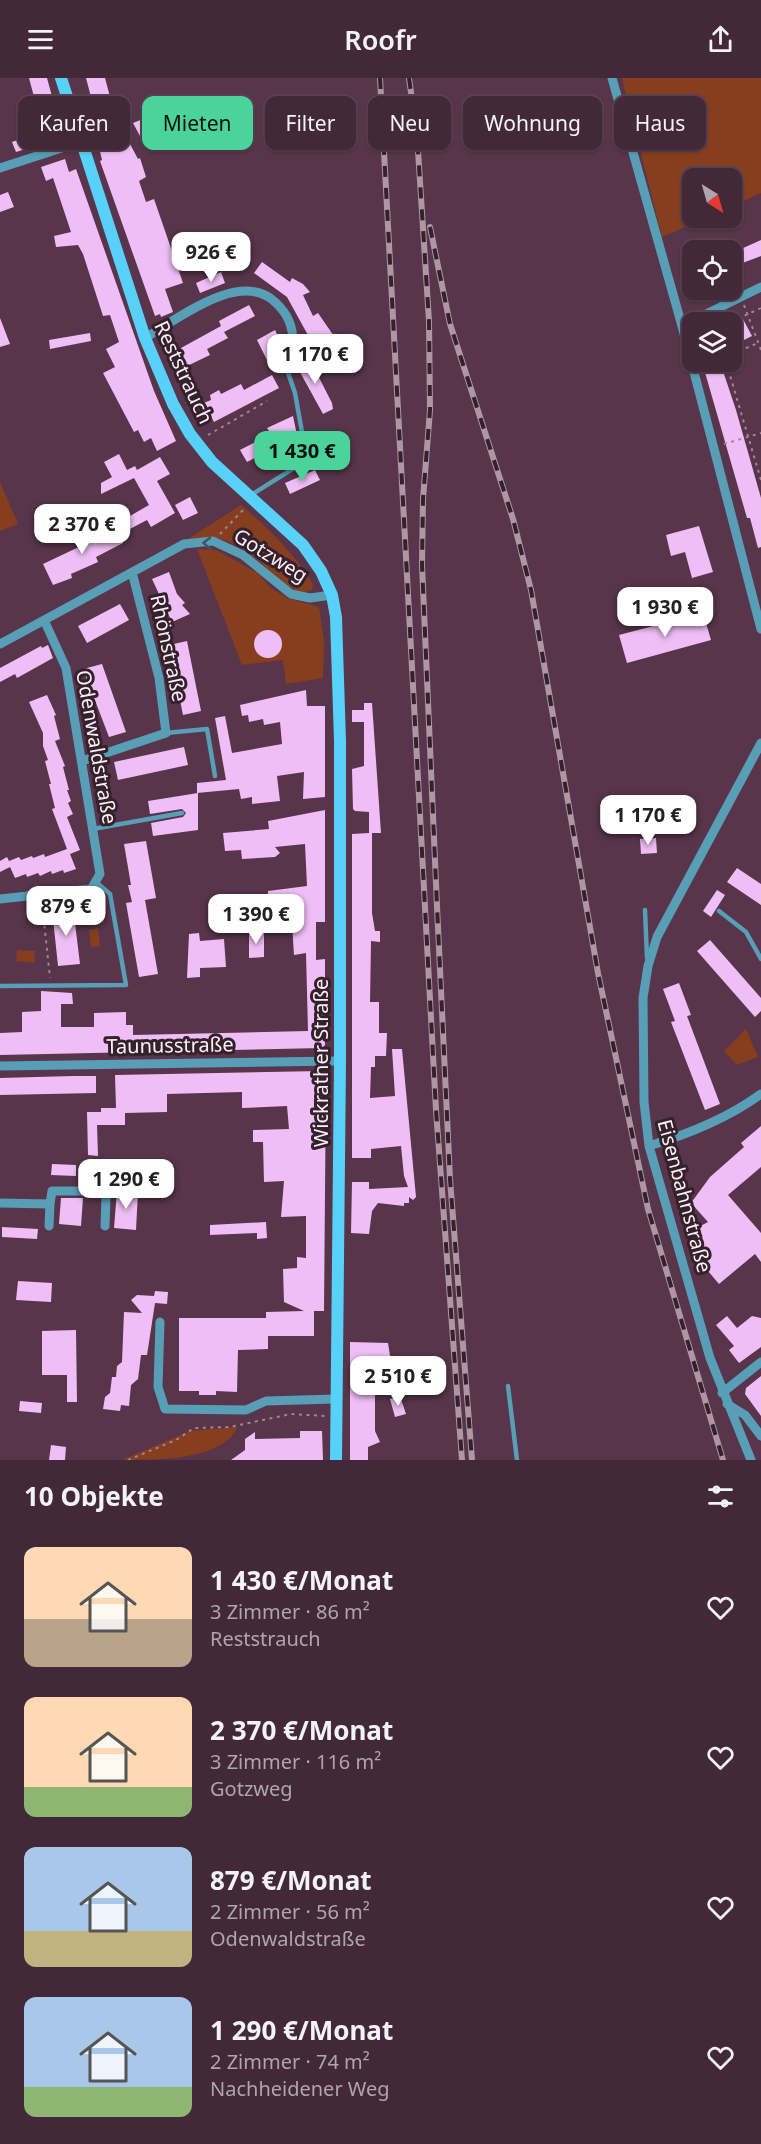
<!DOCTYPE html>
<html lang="de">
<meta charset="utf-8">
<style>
:root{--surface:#422838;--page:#493040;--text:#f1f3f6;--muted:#aea6ae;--line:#5a4453;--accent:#4ad49c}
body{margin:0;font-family:"Noto Sans",sans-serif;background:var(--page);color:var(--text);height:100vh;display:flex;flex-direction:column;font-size:22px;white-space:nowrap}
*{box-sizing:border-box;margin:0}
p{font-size:20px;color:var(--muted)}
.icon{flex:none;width:33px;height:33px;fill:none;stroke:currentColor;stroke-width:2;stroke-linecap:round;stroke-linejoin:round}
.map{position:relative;height:1382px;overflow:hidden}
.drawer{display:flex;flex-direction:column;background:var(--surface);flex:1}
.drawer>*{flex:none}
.hud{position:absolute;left:18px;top:18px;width:726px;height:54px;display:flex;gap:12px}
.needle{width:39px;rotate:143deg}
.controls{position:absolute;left:682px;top:90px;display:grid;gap:12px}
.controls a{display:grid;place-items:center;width:60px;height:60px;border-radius:12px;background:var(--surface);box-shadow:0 2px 4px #0004,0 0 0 2px var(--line);font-size:30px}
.price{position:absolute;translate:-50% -51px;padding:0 14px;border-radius:12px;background:#fff;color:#222;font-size:20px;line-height:39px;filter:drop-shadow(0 2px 3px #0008)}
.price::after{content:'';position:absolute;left:50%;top:36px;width:18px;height:14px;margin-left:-9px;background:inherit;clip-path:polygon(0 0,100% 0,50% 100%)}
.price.active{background:var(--accent);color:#111}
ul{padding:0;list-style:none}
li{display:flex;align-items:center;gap:18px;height:150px;padding:0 24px}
li span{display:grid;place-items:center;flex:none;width:168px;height:120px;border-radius:12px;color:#555}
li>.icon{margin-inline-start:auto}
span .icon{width:72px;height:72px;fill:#fffc;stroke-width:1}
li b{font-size:26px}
h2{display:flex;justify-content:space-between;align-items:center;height:72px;padding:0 24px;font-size:26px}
.chip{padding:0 21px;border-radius:12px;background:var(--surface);box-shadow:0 2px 4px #0004,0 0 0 2px var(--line);font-size:21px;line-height:54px}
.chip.active{background:var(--accent);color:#111}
header{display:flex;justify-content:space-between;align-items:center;height:78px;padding:0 24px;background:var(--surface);font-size:27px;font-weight:600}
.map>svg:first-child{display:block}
</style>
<header><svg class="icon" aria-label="menu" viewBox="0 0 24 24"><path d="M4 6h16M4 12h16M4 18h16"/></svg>Roofr<svg class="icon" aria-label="share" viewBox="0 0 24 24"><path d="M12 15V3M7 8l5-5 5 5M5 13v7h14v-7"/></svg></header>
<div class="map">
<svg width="761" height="1382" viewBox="0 0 761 1382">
<rect width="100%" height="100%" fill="#58354a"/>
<path fill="#863e1f" d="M622,0H761V115L732,128V100H693V140H706L662,159Z
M0,404L18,446L0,453Z
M241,427C269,451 293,474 313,506L312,512L303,515C280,508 261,480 238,468C232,465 223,461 216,460C206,459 198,465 188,461Z
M197,471L216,472L258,495L271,510L287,520L319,529L324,563L323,600L286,606L283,582L242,587Z
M98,850L100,868L91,869L89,852Z
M17,872L35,873L34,885L16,883Z
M746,951L758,979L737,987L724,973Z
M237,1349C224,1382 157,1382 122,1382L190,1353Z"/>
<path fill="#f0bef6" d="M29,0H47L59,44L53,46L58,61L16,74L12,64L37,55L36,51L42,49Z
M86,0H105L114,34L110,35L119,72L130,66L138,81L140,80L146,99L139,103L146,124L154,121L183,205L165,211L173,234L161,239L160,236L155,238L100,83L102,82L92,39L96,38Z
M143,41L149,53L140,58L133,45Z
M65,81L69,94L76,91L154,313L176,363L157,373L151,360L144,364L138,352L134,354L103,295L115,289L106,271L119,264L110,237L103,238L83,176L78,167L56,169L54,158L71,154L53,100L46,103L41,89Z
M8,114L14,129L0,134V117Z
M761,162V178L732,189V175Z
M262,184L290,204L292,200L303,206L310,214L303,217L313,238L318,235L338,264L330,268L332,273L320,279L287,219L254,195Z
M221,194L225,205L200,215L196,205Z
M249,227L255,238L224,254L228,260L207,271L210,277L183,290L176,278L183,274L181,270L221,248L219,243Z
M0,240L10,266L0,269Z
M743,241L752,258L732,268V247Z
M275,252L280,262L271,267L277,278L268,284L257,262Z
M90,255L91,263L50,271L49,262Z
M308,278L332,325L333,331L323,336L295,285Z
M702,284H720L736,332L761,420V469L758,470L750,440H747Z
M272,297L279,310L214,344L204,325L211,322L210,317L219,312L221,316L241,306L244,312Z
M293,338L297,357L247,384L240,372L271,356L267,350Z
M119,376L127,392L135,388L137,392L160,379L170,396L157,403L175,435L151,449L147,442L126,453L123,442L149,427L134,400L101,416V405L112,399L104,384Z
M315,392L320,402L290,416L285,405Z
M190,419L198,435L183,442L175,427Z
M99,448L104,459L118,453L123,465L96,479L98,484L71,496L72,500L53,507L43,486L81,468L79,463L87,459L85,454Z
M699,448L713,494L692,500L685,474L671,478L666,457Z
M169,494L177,516L185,525L182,527L190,536L172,544L152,501Z
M120,526L129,542L87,565L78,548Z
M703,535L711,562L627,585L619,557Z
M254 566a14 14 0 1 1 28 0a14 14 0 1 1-28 0Z
M187,563L201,633L183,637L169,567Z
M48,567L53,580L17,600L15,596L0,604V590L41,568L42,570Z
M102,586L126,654L109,659L83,591Z
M306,612L307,628H325V719L303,721L304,694L277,698L280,723L252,726V719L241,721L239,711L197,715V705L226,702L215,640L225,638L232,675L282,666L280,644L264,647L263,641L249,644L248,637L242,638L240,627Z
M47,617L56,637L54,638L60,661L55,663L65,688L63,689L69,712H67L71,723L68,725L73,736L67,739L80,772L70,776L76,791L64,795L63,792L52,796L51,793L40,798L38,795L27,799L26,796L15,800L10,789L0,794V783L7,779L9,783L19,779L21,782L32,778L33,780L44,776L45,779L67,771L52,731L55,730L49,706H51L45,683L48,682L43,668V655L29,624Z
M364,625H372L381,755H372V835L375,853H380V864L371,863L370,924H379V955H387L386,978H375V989H371L370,1020L395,1018L392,971H402L416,1119L413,1122L409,1119V1125H404V1128L378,1125L372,1133L369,1156L351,1155L352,1104H369V1111L408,1109L404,1098L401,1068L371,1071V1080H352V756L369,755V734L355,733L353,731L352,691L364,688V644H352V632H364Z
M184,669L188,687L118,702L114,684Z
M198,715V752L153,758L151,745L183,739L186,735L182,731L150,736L148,723Z
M325,732V844H316V882L325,881V967L322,970L0,977V955L22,954V934L41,933V913L72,915L73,926H61V949H94V935L126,934V947H133V957L308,953L306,875L294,877L292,846L280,847L278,832L241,835L240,826L268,823V813L307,808L305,766L275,769L280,775L275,779L242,781L241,772L225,773L223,755L269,751L268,743Z
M656,760L657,775L641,776L640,761Z
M146,763L156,820L145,822L158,896L139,899L126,825L132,824L128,807H131L124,766Z
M737,790L761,806V827L727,804Z
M717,812L725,817L711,839L703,833Z
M73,829L80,886L58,888L52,831Z
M199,855L200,863L224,861L226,889L200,890V899L187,900L189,856Z
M264,855V879L249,880V856Z
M710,862L761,920V933L755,939L697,873Z
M679,905L691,937L687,938L720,1026L705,1032L671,944L675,943L663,911Z
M322,993L326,996L324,1233H314V1258H268V1271L238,1272L237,1314L216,1313V1317H199V1313H179V1240H266V1234L304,1233L284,1224L283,1191L297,1190V1179L306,1180V1138L281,1139L284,1103L264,1104L263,1064H253V1052L289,1051L287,1028L242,1030V1014L167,1016V1034L125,1035V1047H97L98,1078L88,1077L87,1034H101V1030H116L115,997Z
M73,998H96V1015L0,1017V1000Z
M761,1048V1089L728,1117L761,1155V1184L755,1176L719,1206L697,1180L701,1178L689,1154L708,1144L691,1125L710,1099L744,1069L741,1065Z
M52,1086L76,1087V1098L51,1097Z
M100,1089L123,1091V1099L99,1100Z
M117,1113H138L136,1152L114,1150Z
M61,1120H83L81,1148L59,1146Z
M266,1144L267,1160L257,1161V1155L210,1157V1147Z
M2,1149L38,1151L37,1161L2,1159Z
M18,1203L52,1205L51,1224L16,1222Z
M155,1213L168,1214L167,1226L155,1225L147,1277H141L138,1301L131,1307L129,1328L121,1327L120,1333L103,1331L105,1319L110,1315L112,1299H116L117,1288L122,1284L124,1234L142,1235L131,1222L137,1217L154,1218Z
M727,1238L737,1250L752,1238L761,1240V1269L739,1285L729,1272L734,1268L716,1247Z
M76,1252L77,1324H67V1297H42V1253Z
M350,1264L388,1265L391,1284L379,1288L375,1278V1353L380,1364L368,1369V1382H350Z
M761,1298V1338L745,1316L746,1310Z
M400,1318L406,1336L395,1339L390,1321Z
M20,1323L42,1325L41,1335L19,1333Z
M300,1353H322L323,1382H231L245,1372V1361L255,1354V1361L300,1360Z
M51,1367L66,1369L65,1382H49Z"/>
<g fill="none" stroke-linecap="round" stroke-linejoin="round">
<path stroke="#a08595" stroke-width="2" stroke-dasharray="3 4.5" stroke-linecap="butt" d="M744,227L761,272
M731,244L761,230
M732,276L758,265
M726,284L761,402
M208,357L267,323
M724,366L761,355
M220,456L245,430
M42,825L50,900
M128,1382L176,1362L194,1350L230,1349L291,1336L326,1338"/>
<path stroke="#579eb6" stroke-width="4.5" d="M251,417L307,382L295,315L283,280L293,265
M166,655L207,651L215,698
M93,751L182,735
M645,832L647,880
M719,833L746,854L761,881
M0,908L126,907L110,816L96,804
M508,1308L517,1382"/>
<path stroke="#579eb6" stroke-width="9" d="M612,0L682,248L761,551
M0,90L80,64
M682,248L761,209
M145,260C178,241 240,191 275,224C288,236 293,248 293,265
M0,566L184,466L213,463L243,477L291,516L310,520L332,517
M82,683L166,655L159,600L132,494
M0,821L91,811L100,796L66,590L44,542
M0,988L340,983
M649,1068C689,1056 727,1041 761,1016
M101,1113L106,1119L105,1148
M0,1125L50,1126L52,1113H101L113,1106L165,1105
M49,1148L50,1126
M160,1244L158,1309L165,1331L246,1332L266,1323L335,1321
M722,1315L761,1284
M727,1326L745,1337L761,1358
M751,1382L710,1280L649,1068L644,1024L643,920L648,888L657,859L761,665"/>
<path stroke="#57d1f8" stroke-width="12" d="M61,0L145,260L173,326L190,356L212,384L303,467L321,493L332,517L336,539L340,663V983L336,1382"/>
<defs>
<path id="rail" d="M380,0L436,1032L462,1382
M409,0L417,57L429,243L430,332L423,421L422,487L437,828L450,1101L472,1382
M430,149L450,246L513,441L531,512L598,895L648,1131L723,1382"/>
</defs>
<use href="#rail" stroke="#b096a5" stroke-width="6"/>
<use href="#rail" stroke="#33222c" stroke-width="4" stroke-dasharray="11" stroke-linecap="butt"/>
</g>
<defs><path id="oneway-chevron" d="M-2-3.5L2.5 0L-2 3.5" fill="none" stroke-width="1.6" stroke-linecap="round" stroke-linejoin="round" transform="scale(1.5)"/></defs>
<use stroke="#415463" href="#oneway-chevron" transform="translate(207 465) rotate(-179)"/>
<g text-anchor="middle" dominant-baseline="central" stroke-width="6" stroke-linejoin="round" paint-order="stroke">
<g font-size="20" fill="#ffedf7" stroke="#33222c">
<text transform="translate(184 294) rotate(65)">Reststrauch</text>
<text transform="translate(271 477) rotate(32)">Gotzweg</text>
<text transform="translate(169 570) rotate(78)">Rhönstraße</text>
<text transform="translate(97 669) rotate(80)">Odenwaldstraße</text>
<text transform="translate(170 967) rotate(-1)">Taunusstraße</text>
<text transform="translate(320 985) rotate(-90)">Wickrather Straße</text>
<text transform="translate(685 1118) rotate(75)">Eisenbahnstraße</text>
</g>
</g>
</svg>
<div class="controls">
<a><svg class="needle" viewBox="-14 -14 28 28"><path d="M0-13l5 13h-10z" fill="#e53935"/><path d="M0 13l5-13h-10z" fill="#aea6ae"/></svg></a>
<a><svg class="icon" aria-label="locate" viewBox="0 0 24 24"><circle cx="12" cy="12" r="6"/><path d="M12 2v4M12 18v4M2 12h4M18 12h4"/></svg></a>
<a><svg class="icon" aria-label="layers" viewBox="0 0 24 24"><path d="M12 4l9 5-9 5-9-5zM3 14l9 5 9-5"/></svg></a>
</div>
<b class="price" style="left:211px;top:205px">926 €</b>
<b class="price" style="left:315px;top:307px">1 170 €</b>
<b class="price active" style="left:302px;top:404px">1 430 €</b>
<b class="price" style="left:82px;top:477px">2 370 €</b>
<b class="price" style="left:665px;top:560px">1 930 €</b>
<b class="price" style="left:648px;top:768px">1 170 €</b>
<b class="price" style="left:66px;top:859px">879 €</b>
<b class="price" style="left:256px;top:867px">1 390 €</b>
<b class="price" style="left:126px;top:1132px">1 290 €</b>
<b class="price" style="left:398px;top:1329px">2 510 €</b>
<div class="hud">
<a class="chip">Kaufen</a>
<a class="chip active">Mieten</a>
<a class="chip">Filter</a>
<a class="chip">Neu</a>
<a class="chip">Wohnung</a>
<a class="chip">Haus</a>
</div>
</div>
<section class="drawer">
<h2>10 Objekte<svg class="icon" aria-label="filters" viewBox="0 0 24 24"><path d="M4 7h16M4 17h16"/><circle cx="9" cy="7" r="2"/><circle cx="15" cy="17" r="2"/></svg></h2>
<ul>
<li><span style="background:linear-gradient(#ffd9b3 60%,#b9a48a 0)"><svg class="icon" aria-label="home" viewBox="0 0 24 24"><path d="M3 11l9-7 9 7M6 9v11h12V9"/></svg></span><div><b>1 430 €/Monat</b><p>3 Zimmer · 86 m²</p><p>Reststrauch</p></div><svg class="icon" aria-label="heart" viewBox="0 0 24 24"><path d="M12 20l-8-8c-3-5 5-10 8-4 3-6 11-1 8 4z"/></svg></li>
<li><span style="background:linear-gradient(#ffd9b3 75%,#8fb573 0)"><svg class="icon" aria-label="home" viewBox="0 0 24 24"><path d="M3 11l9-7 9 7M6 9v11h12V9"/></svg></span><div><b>2 370 €/Monat</b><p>3 Zimmer · 116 m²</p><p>Gotzweg</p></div><svg class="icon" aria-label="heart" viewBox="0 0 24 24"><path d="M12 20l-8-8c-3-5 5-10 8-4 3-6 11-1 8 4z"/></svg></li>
<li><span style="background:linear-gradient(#a9c7e8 70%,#c2b280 0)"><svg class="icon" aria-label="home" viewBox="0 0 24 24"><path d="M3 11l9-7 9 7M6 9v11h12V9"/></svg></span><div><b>879 €/Monat</b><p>2 Zimmer · 56 m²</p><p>Odenwaldstraße</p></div><svg class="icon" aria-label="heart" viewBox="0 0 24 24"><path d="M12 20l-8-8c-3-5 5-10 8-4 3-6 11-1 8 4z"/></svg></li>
<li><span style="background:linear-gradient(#a9c7e8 75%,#8fb573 0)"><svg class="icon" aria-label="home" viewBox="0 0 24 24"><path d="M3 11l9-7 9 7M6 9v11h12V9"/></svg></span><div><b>1 290 €/Monat</b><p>2 Zimmer · 74 m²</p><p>Nachheidener Weg</p></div><svg class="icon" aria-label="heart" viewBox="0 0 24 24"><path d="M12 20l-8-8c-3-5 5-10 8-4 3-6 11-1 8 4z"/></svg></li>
</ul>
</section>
